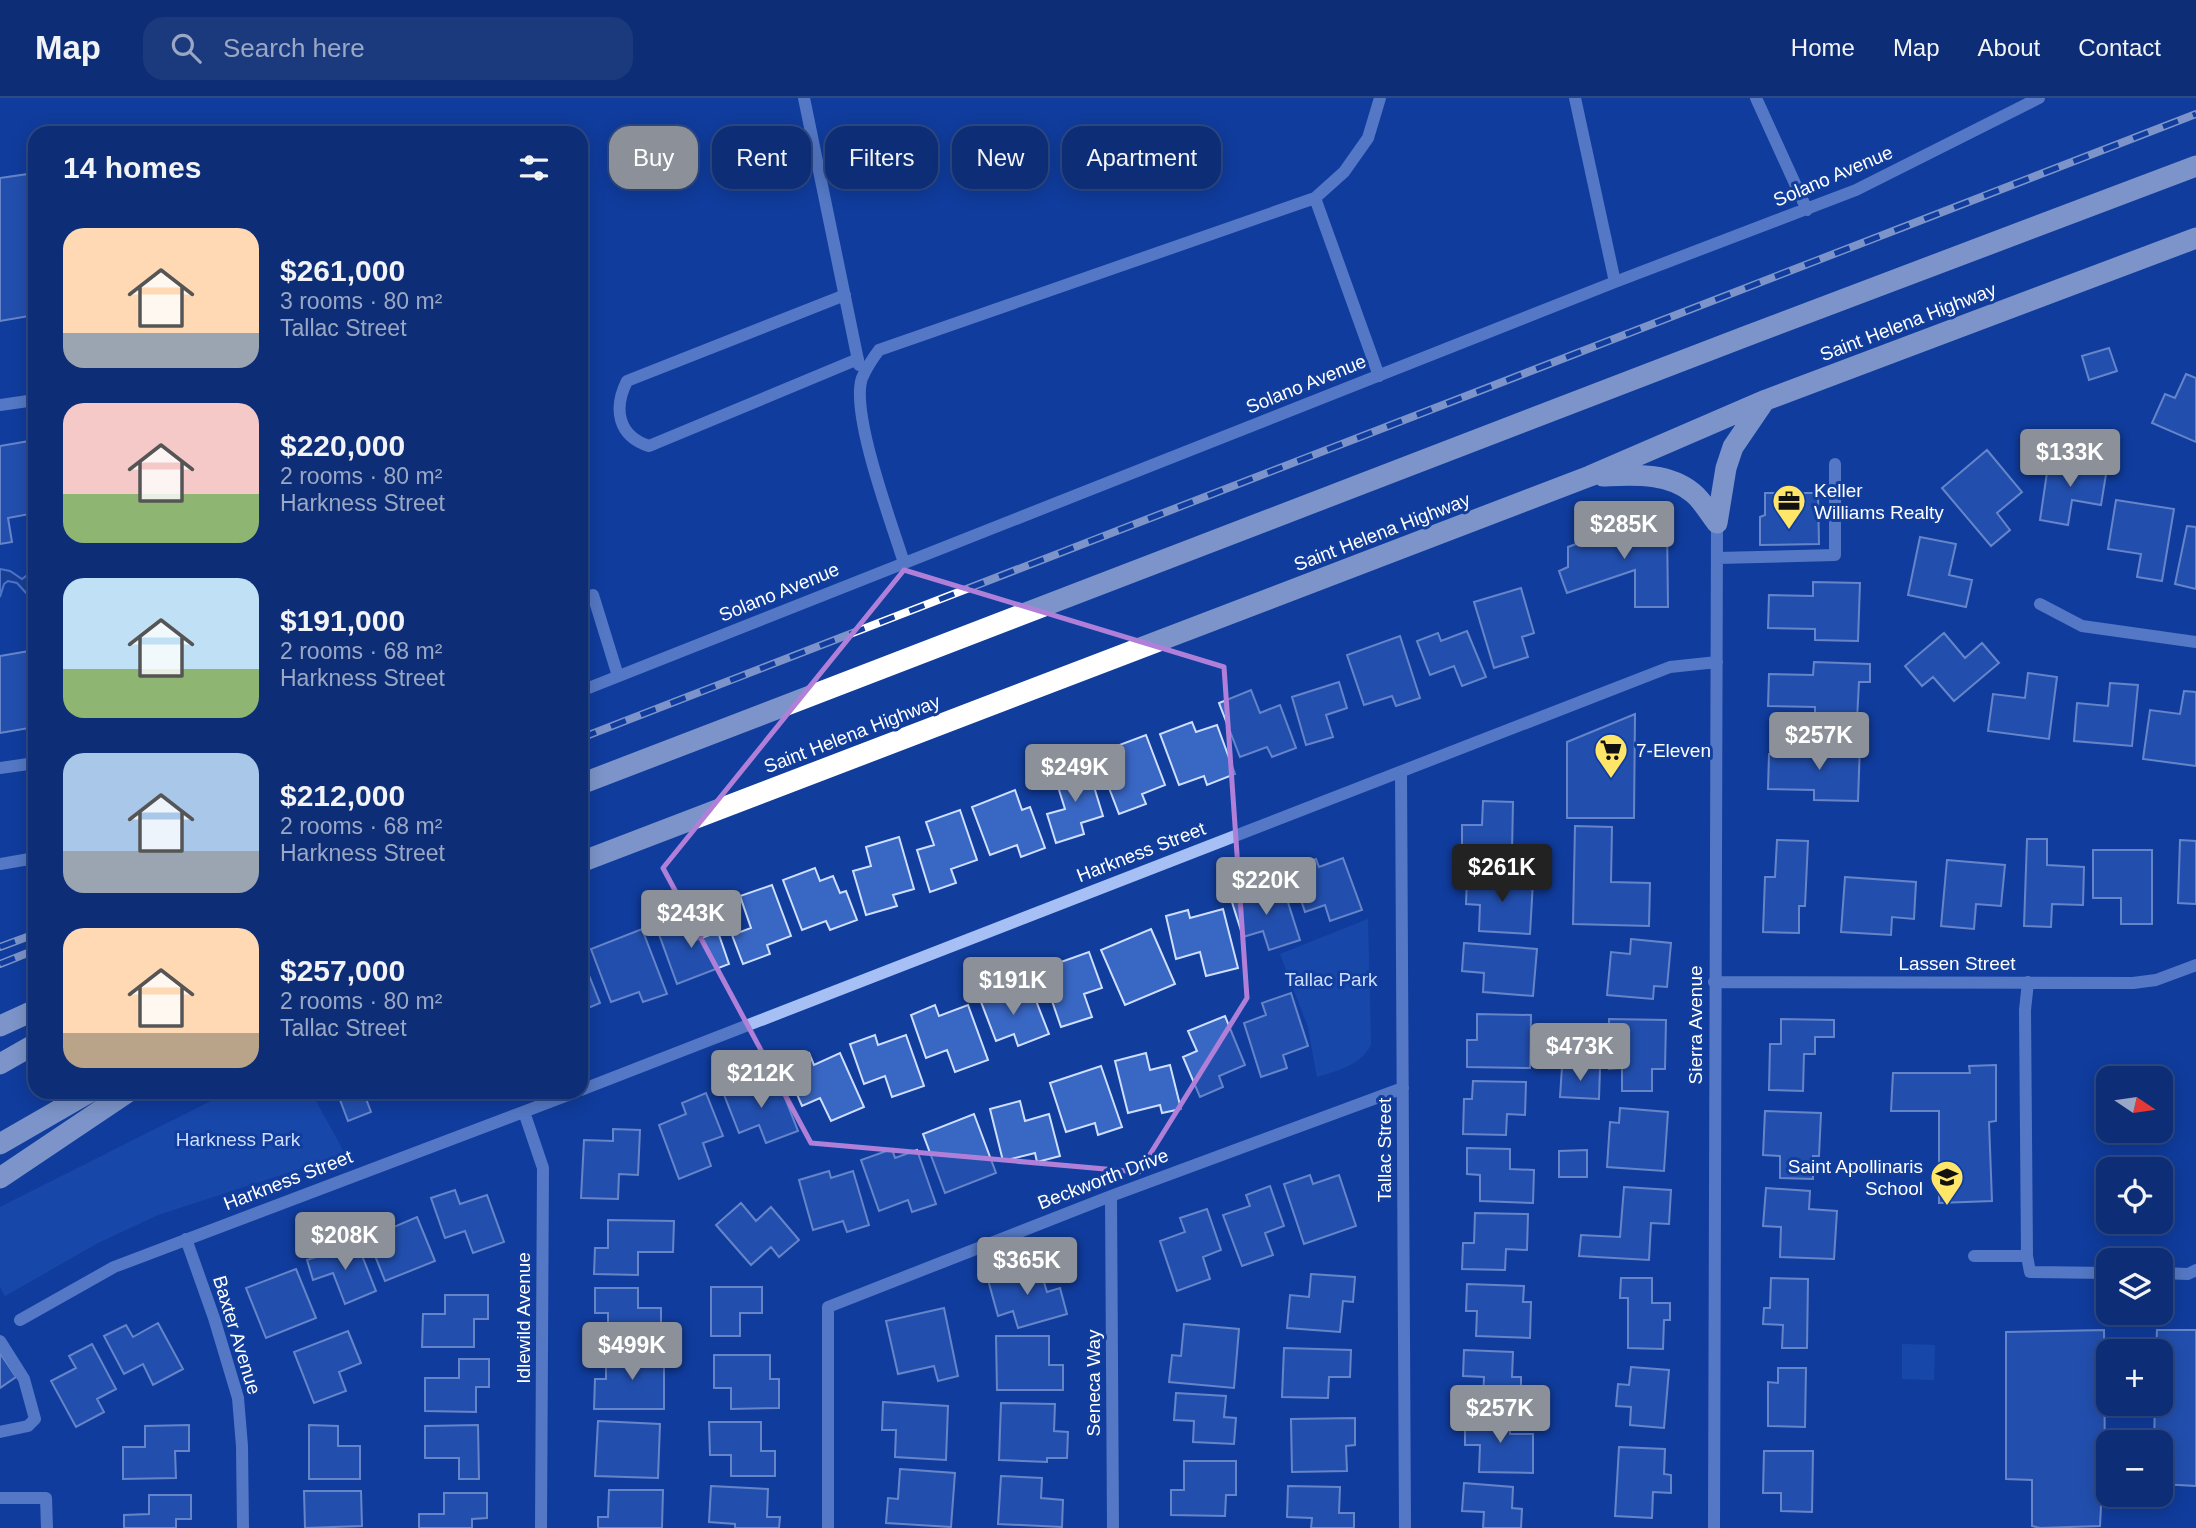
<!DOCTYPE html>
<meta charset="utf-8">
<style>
:root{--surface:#0d2e76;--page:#1b3a7e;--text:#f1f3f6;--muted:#9aa8c5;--line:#2d4a88;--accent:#8c9099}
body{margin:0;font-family:Helvetica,sans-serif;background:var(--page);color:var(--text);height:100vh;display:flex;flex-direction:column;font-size:26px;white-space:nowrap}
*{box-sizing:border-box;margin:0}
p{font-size:23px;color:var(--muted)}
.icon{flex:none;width:38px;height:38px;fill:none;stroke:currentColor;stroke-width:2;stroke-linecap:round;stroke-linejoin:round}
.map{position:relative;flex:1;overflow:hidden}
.sheet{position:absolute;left:28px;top:28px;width:560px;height:973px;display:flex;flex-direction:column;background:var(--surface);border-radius:21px;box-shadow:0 4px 18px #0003,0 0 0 2px var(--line)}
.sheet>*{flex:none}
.banner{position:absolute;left:609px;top:28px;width:665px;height:63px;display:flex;gap:14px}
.needle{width:46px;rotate:103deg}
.buttons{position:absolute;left:2096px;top:968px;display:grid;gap:14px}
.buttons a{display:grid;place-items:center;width:77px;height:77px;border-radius:14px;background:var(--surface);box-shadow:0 4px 18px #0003,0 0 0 2px var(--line);font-size:35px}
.price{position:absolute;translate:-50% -60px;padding:0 16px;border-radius:7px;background:var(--accent);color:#fff;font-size:23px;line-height:46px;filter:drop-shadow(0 2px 4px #0008)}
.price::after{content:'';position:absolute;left:50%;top:42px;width:21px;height:16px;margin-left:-10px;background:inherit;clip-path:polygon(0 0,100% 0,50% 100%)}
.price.selected{background:#222;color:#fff}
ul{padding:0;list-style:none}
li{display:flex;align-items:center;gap:21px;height:175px;padding:0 35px}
li span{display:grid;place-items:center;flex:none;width:196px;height:140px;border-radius:21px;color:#555}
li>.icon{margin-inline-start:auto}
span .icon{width:84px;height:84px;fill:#fffc;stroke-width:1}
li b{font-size:30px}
h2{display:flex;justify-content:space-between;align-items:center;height:84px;padding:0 35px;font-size:30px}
.pill{padding:0 24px;border-radius:21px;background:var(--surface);box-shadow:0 4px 18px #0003,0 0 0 2px var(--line);font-size:24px;line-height:63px}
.pill.selected{background:var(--accent);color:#fff}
header{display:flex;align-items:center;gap:42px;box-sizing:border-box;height:98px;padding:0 35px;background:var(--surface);border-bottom:2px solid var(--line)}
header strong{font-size:33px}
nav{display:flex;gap:38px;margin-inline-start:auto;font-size:24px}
.search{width:490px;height:63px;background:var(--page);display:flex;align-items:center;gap:18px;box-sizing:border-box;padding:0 24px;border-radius:21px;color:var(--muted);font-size:26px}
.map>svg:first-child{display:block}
</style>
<header>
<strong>Map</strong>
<div class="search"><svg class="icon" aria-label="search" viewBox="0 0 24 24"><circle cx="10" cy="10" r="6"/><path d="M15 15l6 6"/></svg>Search here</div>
<nav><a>Home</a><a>Map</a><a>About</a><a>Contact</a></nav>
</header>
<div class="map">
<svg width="2196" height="1430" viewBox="0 0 2196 1430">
<rect width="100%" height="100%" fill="#113d9d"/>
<path fill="#2356bb" d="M1368,821L1371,947C1359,968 1339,972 1317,979L1308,929L1280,856Z
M229,994H311L345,1056L158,1117L98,1145L5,1198L0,1189V1109Z
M1902,1246L1935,1247L1934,1282L1902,1281Z"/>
<path fill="#22428b" stroke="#97b9f8" stroke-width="2" d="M0,471L10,473L22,481L30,475H33L35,492L31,496H27L17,485L8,483L4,486L0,499Z"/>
<path fill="#3967c4" stroke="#cedefe" stroke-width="2" d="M35,75V217L0,223V80Z
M2109,250L2117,273L2089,282L2082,258Z
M2186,276L2196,280V344L2152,325L2165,296L2175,300Z
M35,342V415L8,420L12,444L0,446V348Z
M1987,352L2022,394L1997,415L2010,432L1991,448L1942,390Z
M2049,361L2107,370L2101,407L2072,402L2068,427L2040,422Z
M1765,395H1818L1819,446L1760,447V419L1765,417Z
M2116,402L2174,411L2162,483L2137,479L2141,456L2108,451Z
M1635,424H1667L1668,509H1635V472L1567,495L1559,473L1568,469V449Z
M2187,428L2196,429V491L2175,486Z
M1920,439L1956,446L1949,477L1972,482L1966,509L1908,497Z
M1813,484L1860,485L1858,543L1815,542V531L1768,530L1769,497L1813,498Z
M1521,490L1534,535L1522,539L1528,559L1494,570L1474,504Z
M1467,533L1486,579L1462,588L1454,568L1430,577L1417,543L1438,535L1441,543Z
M1944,535L1965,560L1982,545L1999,565L1954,603L1933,579L1922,588L1905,568Z
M1400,538L1420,600L1396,608L1392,598L1364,607L1347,557Z
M35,552V629L0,635V558Z
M1814,564L1870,566V584H1859L1857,622L1815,621V609L1768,608L1769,576L1813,577Z
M2028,575L2057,579L2049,641L1988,633L1993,596L2025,600Z
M1339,584L1347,610L1326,617L1333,639L1306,647L1292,599Z
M2110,585L2138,587L2132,648L2074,643L2077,605L2108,608Z
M1251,592L1260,615L1280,607L1296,650L1272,659L1267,649L1240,659L1219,605Z
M2184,593L2196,594V668L2143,661L2150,612L2180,616Z
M1635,616L1634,720H1567V644Z
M1192,624L1196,634L1217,627L1235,676L1207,687L1204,678L1179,687L1160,636Z
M1146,637L1165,687L1142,696L1146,706L1119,716L1101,669L1119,662L1114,649Z
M1811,645L1860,646L1858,703L1814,702V692L1768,691L1769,656L1811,657Z
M1087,666L1103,718L1081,725L1084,736L1056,745L1047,716L1065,711L1054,676Z
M1015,692L1022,712L1030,709L1045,750L1021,759L1017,747L990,757L972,709Z
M1483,703L1513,704L1512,754L1462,752V727H1482Z
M960,712L977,762L951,771L956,785L930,794L917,752L934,747L926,724Z
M1575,728L1612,729L1611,784L1650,785L1649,828L1573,826Z
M899,739L914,791L893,797L897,808L866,817L853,773L871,768L866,749Z
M2027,741H2047V767L2084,769L2083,807L2052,806L2051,829L2024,828Z
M1777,742L1808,743L1805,808H1799V835L1763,834L1765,779H1775Z
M2180,742L2196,743V806L2178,805Z
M2093,752H2152V826H2121V800H2093Z
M1343,760L1362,812L1330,823L1325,807L1305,814L1290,770L1316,761L1319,769Z
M1947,762L2005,767L2001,808L1976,806L1974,831L1941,828Z
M815,770L820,783L833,778L840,795L846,793L857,822L830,832L826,823L802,832L783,782Z
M1845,779L1916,784L1914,821L1892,819L1891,837L1841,834Z
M1467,780L1533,783L1530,836L1479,833L1480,807L1466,806Z
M772,787L791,838L767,847L770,856L743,866L732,837L751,830L740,798Z
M1252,791L1255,801L1284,792L1300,842L1269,852L1263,833L1243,839L1230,798Z
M1223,811L1238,870L1206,878L1200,854L1176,861L1166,818L1188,812L1190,820Z
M688,817L696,842L718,834L729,866L677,886L656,828Z
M642,831L667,896L643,904L639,894L611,904L591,851Z
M1151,831L1175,886L1125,907L1101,852Z
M1631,841L1671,845L1667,889L1654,888L1653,901L1607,897L1611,854L1630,856Z
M1464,845L1537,851L1533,898L1483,894L1484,875L1462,873Z
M1089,854L1102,890L1084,896L1092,919L1061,929L1041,871Z
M581,857L600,905L581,913Z
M1000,888L1007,905L1033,895L1049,936L1018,948L1014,936L996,943L978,896Z
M1291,895L1308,948L1283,957L1287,970L1261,979L1244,925L1266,917L1262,905Z
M935,907L939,918L968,907L988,962L955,974L947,952L926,960L911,917Z
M1477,916L1531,917L1530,970L1467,969V942H1477Z
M1225,918L1245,967L1219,978L1223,989L1200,999L1183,959L1197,953L1188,933Z
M1609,921L1666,922L1665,971H1652V993H1622V970L1609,971Z
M1781,921L1834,922V939H1815V956H1804L1803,993L1769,992L1770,946H1781Z
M875,937L878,947L906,937L924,988L892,999L885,978L864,986L850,946Z
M809,955L814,967L840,955L864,1009L831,1023L820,1000L802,1008L784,966Z
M1146,955L1150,972L1170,967L1181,1011L1162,1015L1160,1007L1128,1015L1115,963Z
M1996,967V1023L1989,1024L1992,1103L1939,1105V1013H1891L1893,975H1970L1969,968Z
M1101,968L1122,1029L1098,1037L1095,1025L1066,1034L1050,985Z
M1562,969L1600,970L1599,1001L1560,999Z
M778,982L798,1033L766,1045L759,1027L739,1035L723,994L751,984L754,992Z
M1473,983L1526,984L1525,1017L1507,1016L1506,1037L1463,1036L1464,1001H1472Z
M337,994H375L365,998L371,1014L348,1023Z
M706,995L723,1038L703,1045L711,1068L679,1081L659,1027L686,1016L682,1005Z
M1020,1003L1025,1023L1049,1016L1060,1058L1037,1064L1035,1055L1003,1063L990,1011Z
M1620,1010L1668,1014L1664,1073L1607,1069L1610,1024L1619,1025Z
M1765,1013L1821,1015L1819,1058H1813V1081L1780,1080V1058L1763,1057Z
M974,1016L996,1075L945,1095L923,1036Z
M613,1031L640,1032L638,1077L619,1076L618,1101L581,1100L584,1042L613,1043Z
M1467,1050L1510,1051V1071L1534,1072L1533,1105L1480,1103V1077L1467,1076Z
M892,1051L895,1060L917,1052L936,1106L912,1114L908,1102L879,1113L861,1062Z
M1587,1052V1079H1559V1053Z
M829,1073L831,1080L853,1073L869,1127L847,1134L843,1123L813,1132L799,1082Z
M1310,1077L1313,1086L1339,1077L1356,1128L1304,1146L1284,1086Z
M1270,1088L1284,1128L1265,1135L1273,1157L1242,1168L1223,1117L1250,1108L1246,1097Z
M1624,1089L1671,1092L1669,1126L1651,1125L1649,1162L1579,1158L1581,1137L1620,1139Z
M1766,1090L1810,1093L1809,1111L1837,1113L1834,1161L1780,1159L1781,1129L1763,1128Z
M455,1092L460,1106L487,1097L504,1144L473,1155L465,1133L445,1140L431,1100Z
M741,1105L756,1123L771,1109L799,1142L779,1159L771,1149L751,1167L716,1127Z
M1207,1111L1221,1152L1203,1159L1210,1181L1177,1193L1160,1143L1185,1134L1180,1120Z
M1475,1115L1528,1116L1527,1152L1506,1151L1505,1172L1462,1171L1463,1145H1474Z
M417,1119L435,1163L385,1183L368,1140Z
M608,1122L674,1123L673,1154H638V1177L594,1176L595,1150H608Z
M357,1145L376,1193L345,1206L333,1175L313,1182L307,1162Z
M1039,1168L1047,1194L1060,1190L1067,1216L1018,1230L1013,1213L998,1218L988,1182Z
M296,1171L316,1220L266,1240L246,1190Z
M1311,1176L1355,1179L1353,1204L1343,1203L1340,1234L1287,1230L1290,1197L1309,1199Z
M1621,1180H1652V1205H1670V1222H1664L1663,1251L1628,1250V1200H1620Z
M1771,1180L1808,1181L1807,1250H1782L1783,1227L1763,1226L1764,1210H1770Z
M1467,1186L1524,1188L1523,1204H1531L1530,1240L1476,1238L1477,1213H1466Z
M711,1189H762V1215H740V1238H711Z
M595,1190H638V1210H661V1243H608V1215H595Z
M445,1197H488V1221H474V1249H422L423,1216H445Z
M944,1210L958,1278L938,1283L934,1268L898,1276L886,1223Z
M158,1225L183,1271L153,1287L143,1266L124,1276L104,1238L126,1227L133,1239Z
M1184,1226L1239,1231L1234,1290L1169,1284L1172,1257L1181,1258Z
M2104,1232L2105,1380H2109V1388H2102L2100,1428L2040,1430L2032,1428V1382L2006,1381V1234Z
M2157,1232H2196V1388L2161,1386V1344H2154L2155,1306H2161V1253H2156Z
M348,1233L361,1265L339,1274L346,1293L314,1305L294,1254Z
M996,1238H1049V1267H1063V1292H997Z
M92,1246L116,1291L97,1301L104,1314L76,1329L51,1283L76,1270L69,1258Z
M1284,1250L1351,1252L1350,1279H1329L1328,1300L1282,1299Z
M1464,1252L1513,1254L1512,1279H1521V1302L1483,1300L1484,1279L1463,1278Z
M0,1255L16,1279L0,1290Z
M606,1255H664V1311H594L595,1281H606Z
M714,1257H770V1281H779V1310L731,1311V1290H714Z
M459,1261H489V1289H476V1314L425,1313V1280H459Z
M1631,1269L1669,1272L1664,1330L1630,1327L1631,1309L1616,1308L1618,1286L1629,1287Z
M1778,1270H1806L1805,1329L1768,1328V1284L1778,1285Z
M1176,1295L1226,1298L1224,1319L1236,1320L1234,1346L1193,1344L1194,1323L1174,1322Z
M883,1304L948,1308L946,1362L895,1359L896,1332H882Z
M1001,1305L1055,1306L1054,1333L1068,1334L1067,1360H1047V1364L999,1362Z
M1465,1319H1510V1336H1533V1375L1479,1374L1480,1347H1465Z
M1355,1320V1347L1346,1348L1347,1373L1292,1374L1291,1321Z
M598,1323L660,1326L658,1380L595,1378Z
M709,1324H761V1353H775V1378H731V1357H710Z
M189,1327V1353H175L176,1380L123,1381V1349H145V1328Z
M309,1327L338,1328V1348H360V1381H309Z
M478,1327L479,1381H459V1360H425V1328Z
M1619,1349L1665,1351L1664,1376L1671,1377V1395L1653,1394L1652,1420L1615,1418Z
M1764,1353H1813L1812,1414L1781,1413V1395H1763Z
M1184,1363H1236V1397H1226L1225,1418L1171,1417V1392H1184Z
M900,1371L955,1375L951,1429L886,1425L888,1400L898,1401Z
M1001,1378L1042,1380L1041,1400L1063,1402L1062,1429L998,1426Z
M1464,1385L1513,1389L1512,1410L1522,1411L1521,1430H1483L1484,1414L1462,1413Z
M711,1388L768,1391L767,1419H780L779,1430H735V1426L709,1424Z
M1288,1388L1340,1389L1339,1415H1354V1430H1311L1312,1420L1287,1419Z
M609,1392H663L662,1430H598V1419H608Z
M304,1393H361L362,1428L305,1430Z
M444,1395H487V1420L472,1421V1430H419V1416H444Z
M2109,1396H2157V1409L2109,1407Z
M149,1397H191V1421H176V1430H124V1417L149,1416Z"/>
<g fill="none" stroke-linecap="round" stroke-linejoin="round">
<path stroke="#a6c0f5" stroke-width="12" d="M804,0L859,267
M1575,0L1615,184
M1756,0L1807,112
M1315,100L1379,278
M845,197L627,283C613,311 618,338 649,348L858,261
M0,307L35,302
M1717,460L1835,457V366
M904,465C892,426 850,315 862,280C866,271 873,260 879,252L1315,100L1344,74L1368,40L1380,0
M593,497L618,578
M2040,506L2082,528L2196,544
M581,593L1615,184L1856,92L2039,0
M0,670L35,665
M1401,674L1405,1430
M0,766L35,760
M1714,884L2133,885L2156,882L2196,867
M2028,884L2025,912L2027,1158L2030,1174L2109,1175
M581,992L1670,569L1717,564
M524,1014L543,1070L541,1430
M1111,1098L1113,1430
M186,1141L214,1220L238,1300L242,1348L243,1430
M1974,1158H2027
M2161,1175L2188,1176L2196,1172
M20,1222L114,1169L576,994
M0,1243L24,1281L35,1321L28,1328L0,1334
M0,1400H46L47,1430
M828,1430V1209L1111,1098L1403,990
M1714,1430L1717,425"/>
<path stroke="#fff" stroke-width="21" d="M1603,378C1633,377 1668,374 1693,395C1702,402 1709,415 1717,425
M1717,425L1726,370L1733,349L1763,305
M581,686L1744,239L2196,68
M581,764L1590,378L1766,302L2196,140
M0,928L35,912
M0,966L35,946
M0,1046L90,994
M0,1080L128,994"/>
<defs>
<path id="rail" d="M581,640L2196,16
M0,849L35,836
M0,866L35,852"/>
</defs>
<use href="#rail" stroke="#fff" stroke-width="8"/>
<use href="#rail" stroke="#113d9d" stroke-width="5" stroke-dasharray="16" stroke-linecap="butt"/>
</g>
<path d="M0 0H2196V1430H0ZM904,472L1224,569L1247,900L1139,1074L811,1045L663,770Z" fill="#113d9d" fill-opacity=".55" fill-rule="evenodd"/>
<path fill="none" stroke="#b080d9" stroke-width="5" stroke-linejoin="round" d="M904,472L1224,569L1247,900L1139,1074L811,1045L663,770Z"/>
<defs>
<symbol id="office-pin" viewBox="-11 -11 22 30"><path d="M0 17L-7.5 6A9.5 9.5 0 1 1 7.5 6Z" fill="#ffe669" stroke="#113d9d"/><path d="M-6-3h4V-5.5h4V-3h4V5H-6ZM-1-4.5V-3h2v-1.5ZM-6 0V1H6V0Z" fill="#111"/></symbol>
<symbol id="supermarket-pin" viewBox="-11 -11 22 30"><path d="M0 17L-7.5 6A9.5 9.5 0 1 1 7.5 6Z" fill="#ffe669" stroke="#113d9d"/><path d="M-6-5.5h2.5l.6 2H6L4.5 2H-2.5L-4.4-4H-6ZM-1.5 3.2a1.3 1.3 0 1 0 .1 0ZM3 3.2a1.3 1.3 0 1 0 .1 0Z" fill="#111"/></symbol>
<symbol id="school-pin" viewBox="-11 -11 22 30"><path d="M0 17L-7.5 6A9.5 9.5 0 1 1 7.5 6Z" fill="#ffe669" stroke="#113d9d"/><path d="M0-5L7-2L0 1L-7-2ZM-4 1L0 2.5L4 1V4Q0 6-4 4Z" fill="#111"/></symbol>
</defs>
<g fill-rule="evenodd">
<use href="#office-pin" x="1770" y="384" width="38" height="52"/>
<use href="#supermarket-pin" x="1592" y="633" width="38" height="52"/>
<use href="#school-pin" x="1928" y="1060" width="38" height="52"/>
</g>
<g text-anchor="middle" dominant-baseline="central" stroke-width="6" stroke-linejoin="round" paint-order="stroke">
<g font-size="19" fill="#fff" stroke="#113d9d">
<text transform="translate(1833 78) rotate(-23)">Solano Avenue</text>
<text transform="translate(1908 224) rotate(-21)">Saint Helena Highway</text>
<text transform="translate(1306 286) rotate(-22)">Solano Avenue</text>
<text transform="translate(1382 434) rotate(-21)">Saint Helena Highway</text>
<text transform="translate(779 494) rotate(-22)">Solano Avenue</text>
<text transform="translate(852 636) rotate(-21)">Saint Helena Highway</text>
<text transform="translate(1141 754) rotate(-21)">Harkness Street</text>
<text x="1957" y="865">Lassen Street</text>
<text transform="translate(1695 927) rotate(-90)">Sierra Avenue</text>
<text transform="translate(1384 1052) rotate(-90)">Tallac Street</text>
<text transform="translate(1103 1081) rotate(-21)">Beckworth Drive</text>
<text transform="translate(288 1082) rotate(-21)">Harkness Street</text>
<text transform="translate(523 1220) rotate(-90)">Idlewild Avenue</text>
<text transform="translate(237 1237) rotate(73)">Baxter Avenue</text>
<text transform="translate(1093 1285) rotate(-90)">Seneca Way</text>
</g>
<g font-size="19" fill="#fff" stroke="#113d9d" text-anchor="start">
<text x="1814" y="392">Keller<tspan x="1814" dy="22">Williams Realty</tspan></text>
<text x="1636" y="652">7-Eleven</text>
<text x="1923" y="1068" text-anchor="end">Saint Apollinaris<tspan x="1923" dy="22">School</tspan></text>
</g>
<g font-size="19" fill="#cedefe" stroke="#113d9d">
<text x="1331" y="881">Tallac Park</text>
<text x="238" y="1041">Harkness Park</text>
</g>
</g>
</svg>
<div class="buttons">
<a><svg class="needle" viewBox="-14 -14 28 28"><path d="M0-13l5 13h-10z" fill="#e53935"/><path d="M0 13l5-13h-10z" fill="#9aa8c5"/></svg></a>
<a><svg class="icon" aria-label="locate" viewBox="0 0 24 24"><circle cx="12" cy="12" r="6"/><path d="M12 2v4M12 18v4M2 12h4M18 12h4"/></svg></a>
<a><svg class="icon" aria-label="layers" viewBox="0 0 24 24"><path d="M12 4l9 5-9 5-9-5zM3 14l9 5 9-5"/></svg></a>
<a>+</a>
<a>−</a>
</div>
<b class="price" style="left:2070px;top:391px">$133K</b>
<b class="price" style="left:1624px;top:463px">$285K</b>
<b class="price" style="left:1819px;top:674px">$257K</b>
<b class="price" style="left:1075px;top:706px">$249K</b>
<b class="price selected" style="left:1502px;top:806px">$261K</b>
<b class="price" style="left:1266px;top:819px">$220K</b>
<b class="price" style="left:691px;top:852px">$243K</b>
<b class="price" style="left:1013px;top:919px">$191K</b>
<b class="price" style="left:1580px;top:985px">$473K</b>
<b class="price" style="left:761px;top:1012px">$212K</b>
<b class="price" style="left:345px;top:1174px">$208K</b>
<b class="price" style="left:1027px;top:1199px">$365K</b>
<b class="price" style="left:632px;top:1284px">$499K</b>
<b class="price" style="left:1500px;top:1347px">$257K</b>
<div class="banner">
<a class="pill selected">Buy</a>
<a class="pill">Rent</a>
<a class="pill">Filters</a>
<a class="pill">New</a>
<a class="pill">Apartment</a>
</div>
<section class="sheet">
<h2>14 homes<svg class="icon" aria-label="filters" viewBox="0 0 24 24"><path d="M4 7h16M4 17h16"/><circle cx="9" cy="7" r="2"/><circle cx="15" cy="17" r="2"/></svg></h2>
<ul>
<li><span style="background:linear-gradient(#ffd9b3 75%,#9aa5b1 0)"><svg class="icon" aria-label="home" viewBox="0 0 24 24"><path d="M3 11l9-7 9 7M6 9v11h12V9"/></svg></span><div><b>$261,000</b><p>3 rooms · 80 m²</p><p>Tallac Street</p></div></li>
<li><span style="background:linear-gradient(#f6c9c9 65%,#8fb573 0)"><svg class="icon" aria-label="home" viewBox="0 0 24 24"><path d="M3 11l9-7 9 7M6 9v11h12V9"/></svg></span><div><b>$220,000</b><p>2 rooms · 80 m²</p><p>Harkness Street</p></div></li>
<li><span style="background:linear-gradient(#bfe0f5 65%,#8fb573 0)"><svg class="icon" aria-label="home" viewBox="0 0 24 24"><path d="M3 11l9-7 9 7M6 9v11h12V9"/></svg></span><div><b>$191,000</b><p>2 rooms · 68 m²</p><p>Harkness Street</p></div></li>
<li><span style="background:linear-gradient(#a9c7e8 70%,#9aa5b1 0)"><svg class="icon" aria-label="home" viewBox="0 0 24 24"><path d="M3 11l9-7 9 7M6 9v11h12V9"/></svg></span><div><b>$212,000</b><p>2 rooms · 68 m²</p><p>Harkness Street</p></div></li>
<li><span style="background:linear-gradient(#ffd9b3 75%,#b9a48a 0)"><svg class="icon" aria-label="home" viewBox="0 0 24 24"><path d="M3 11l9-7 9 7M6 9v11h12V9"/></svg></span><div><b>$257,000</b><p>2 rooms · 80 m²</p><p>Tallac Street</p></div></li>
</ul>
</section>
</div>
